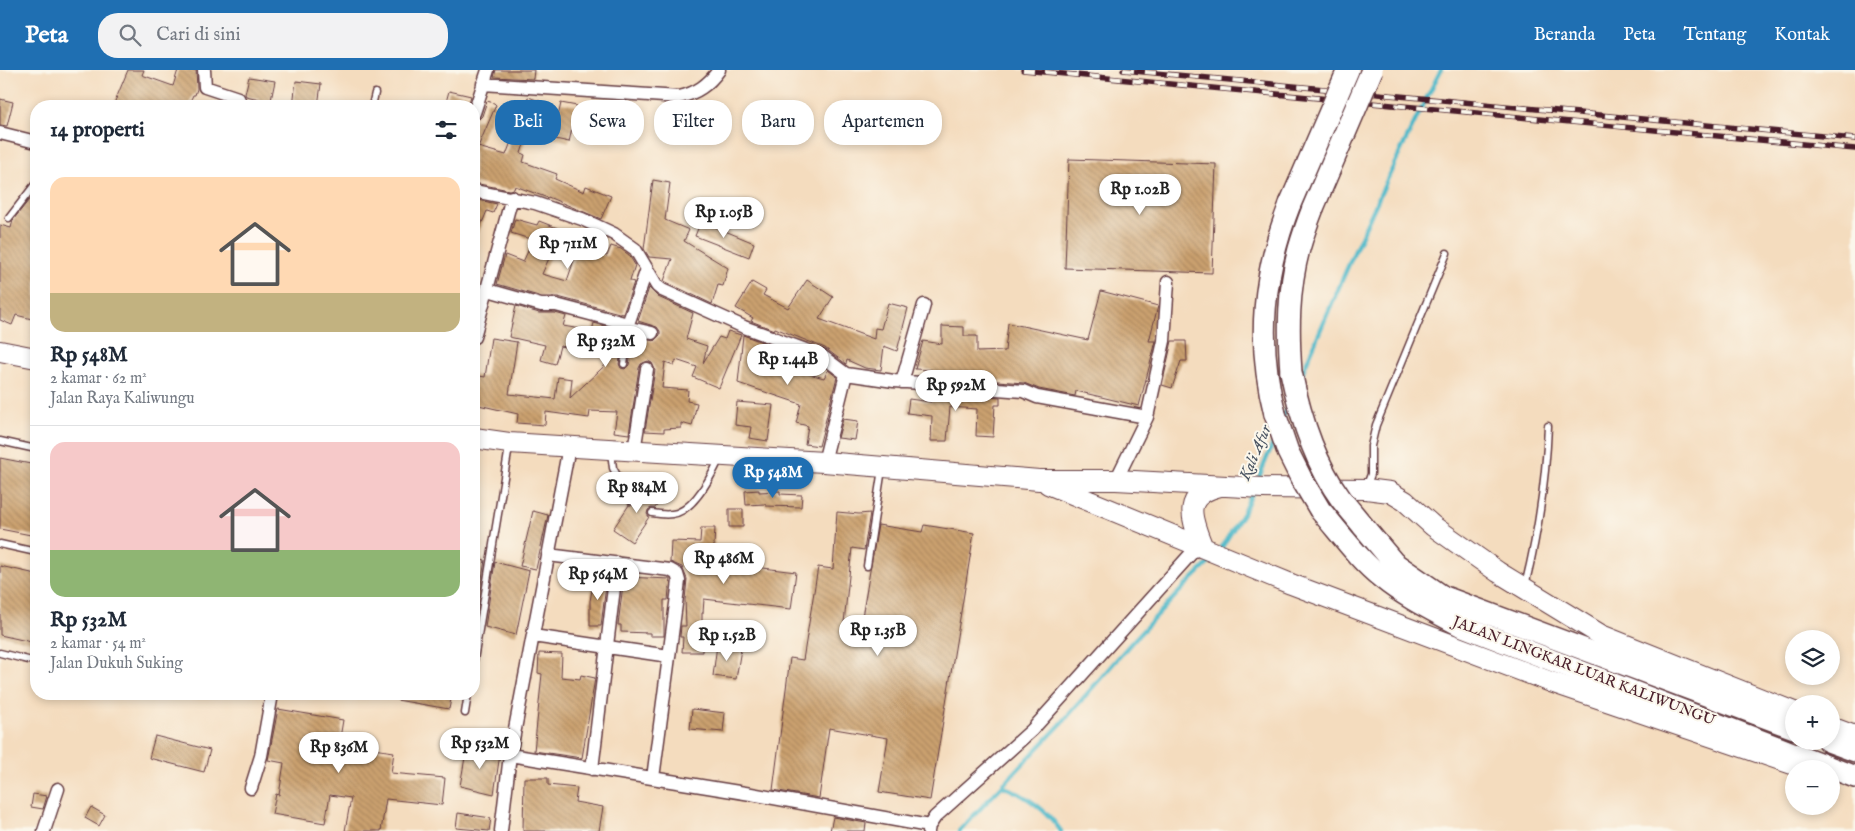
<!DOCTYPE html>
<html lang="id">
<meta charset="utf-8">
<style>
:root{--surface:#fff;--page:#f2f2f3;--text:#1f2937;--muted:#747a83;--line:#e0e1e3;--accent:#1f6fb2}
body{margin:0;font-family:"IM FELL English",serif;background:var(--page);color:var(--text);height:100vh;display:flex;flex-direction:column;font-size:19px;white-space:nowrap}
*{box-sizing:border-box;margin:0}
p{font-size:16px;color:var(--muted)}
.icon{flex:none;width:28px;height:28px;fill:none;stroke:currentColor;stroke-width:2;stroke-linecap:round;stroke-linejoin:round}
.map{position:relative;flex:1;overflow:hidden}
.panel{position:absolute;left:30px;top:30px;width:450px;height:600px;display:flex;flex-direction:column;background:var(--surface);border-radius:20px;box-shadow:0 2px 8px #0003}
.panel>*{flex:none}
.top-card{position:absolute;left:495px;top:30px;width:475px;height:45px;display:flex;gap:10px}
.controls{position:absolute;left:1785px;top:560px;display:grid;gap:10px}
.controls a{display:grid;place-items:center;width:55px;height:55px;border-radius:50%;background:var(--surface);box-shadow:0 2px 8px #0003;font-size:25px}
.price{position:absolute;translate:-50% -42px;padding:0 11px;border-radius:18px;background:#fff;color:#222;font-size:16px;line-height:32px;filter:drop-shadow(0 1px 2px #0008)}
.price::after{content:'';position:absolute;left:50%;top:30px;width:15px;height:11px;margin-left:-8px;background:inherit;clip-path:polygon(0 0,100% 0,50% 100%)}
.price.current{background:var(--accent);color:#fff}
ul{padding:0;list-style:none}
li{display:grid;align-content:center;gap:10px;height:265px;padding:0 20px}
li+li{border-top:1px solid var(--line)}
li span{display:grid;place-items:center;height:155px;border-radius:15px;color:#555}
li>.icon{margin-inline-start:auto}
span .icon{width:90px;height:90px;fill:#fffc;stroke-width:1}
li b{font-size:21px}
h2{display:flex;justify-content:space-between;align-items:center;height:60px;padding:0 20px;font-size:21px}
.tag{padding:0 18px;border-radius:20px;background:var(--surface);box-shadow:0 2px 8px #0003;font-size:18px;line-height:45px}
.tag.current{background:var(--accent);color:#fff}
header{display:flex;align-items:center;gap:30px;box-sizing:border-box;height:70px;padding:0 25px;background:var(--accent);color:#fff}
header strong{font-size:24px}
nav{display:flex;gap:28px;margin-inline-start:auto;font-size:18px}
.search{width:350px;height:45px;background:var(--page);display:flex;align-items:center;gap:12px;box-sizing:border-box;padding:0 18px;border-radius:20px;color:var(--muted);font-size:19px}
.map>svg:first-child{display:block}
</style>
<header>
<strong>Peta</strong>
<div class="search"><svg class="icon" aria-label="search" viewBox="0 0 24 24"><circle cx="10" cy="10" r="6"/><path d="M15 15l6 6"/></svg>Cari di sini</div>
<nav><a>Beranda</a><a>Peta</a><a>Tentang</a><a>Kontak</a></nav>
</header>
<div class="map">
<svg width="1855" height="761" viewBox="0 0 1855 761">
<defs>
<pattern id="building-back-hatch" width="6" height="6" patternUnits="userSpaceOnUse" patternTransform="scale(1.25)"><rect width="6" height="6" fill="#cba16f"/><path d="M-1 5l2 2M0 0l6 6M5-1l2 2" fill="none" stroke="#a7835b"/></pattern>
</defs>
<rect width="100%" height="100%" fill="#fbf7ec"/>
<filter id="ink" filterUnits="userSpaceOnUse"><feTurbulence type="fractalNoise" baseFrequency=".02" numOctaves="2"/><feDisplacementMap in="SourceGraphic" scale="10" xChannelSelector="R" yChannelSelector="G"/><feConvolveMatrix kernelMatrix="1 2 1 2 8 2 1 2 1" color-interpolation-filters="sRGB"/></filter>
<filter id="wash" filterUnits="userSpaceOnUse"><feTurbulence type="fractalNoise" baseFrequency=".0096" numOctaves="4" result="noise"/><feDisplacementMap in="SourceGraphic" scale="20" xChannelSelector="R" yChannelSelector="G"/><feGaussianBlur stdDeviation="1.12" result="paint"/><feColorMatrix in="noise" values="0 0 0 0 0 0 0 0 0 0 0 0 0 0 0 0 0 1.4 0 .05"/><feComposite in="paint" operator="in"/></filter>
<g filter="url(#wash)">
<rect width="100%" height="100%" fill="#f4dcbe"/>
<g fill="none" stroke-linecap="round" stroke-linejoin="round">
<path stroke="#4bb7c8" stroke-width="4.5" d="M1300,308C1344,204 1389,100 1441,0
M1283,347L1290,331
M1257,412L1275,368
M1220,480L1243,443L1252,423
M1002,716C1026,725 1046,739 1061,761
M959,761L1060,655L1132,572L1183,518L1214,488"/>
</g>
<g id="blocks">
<path fill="url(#building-back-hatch)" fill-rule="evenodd" d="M128,0H144L142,5L173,16L178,0H196L197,19L195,25H193L188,36H113Z
M496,0H534L533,9L494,7Z
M249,7L275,11L270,35L258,33L259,29L246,26L245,24Z
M296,11L321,14L318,36H293Z
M449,21L471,26L468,36H445Z
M528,27L540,31L533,51L556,56L561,33L577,36L569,72L528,63L521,83L525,85L523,92L557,104L555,109L584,122L586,116L611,126L601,149L548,127V128L515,116L514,119L509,120L474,113V51L479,49L482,46L487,31L494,33L496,35L478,77L506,85Z
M0,29L13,32L7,56L0,55Z
M1069,89L1216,94L1212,203L1065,198Z
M653,110L670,113L665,150L689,160L684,171L728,198L723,216L718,215L712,234L664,211L672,189L649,187L644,179Z
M33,125L36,126V238L32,249L16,245L12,255L0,250V155L11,158L13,150Z
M474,129L497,134L493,143L487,141L474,172Z
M515,149L537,155L539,151L557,158V159L582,175L578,180L607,186L611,176L621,179L629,185L635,195L630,211L634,212L623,244L558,227H542L497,214L505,185L523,192L533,170L511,163ZM555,175L574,187L576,184L567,211L542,204Z
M701,151L754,173L749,187L695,166Z
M807,210L833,227L819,249L874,269L875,258L881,259L888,233L908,238L897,281L884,276L881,300L865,298L847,290L846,294L825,278L775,258L774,260L751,251L753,248L736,238L752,212L766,220L763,225L788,238Z
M649,218L658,227L693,243L686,269L707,276L703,293L719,267L725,269L728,261L741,265L719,318L693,307L697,297L676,290L674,295L665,292L662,318L688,320L687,331L697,333L692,356L681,353V358L664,359V362L645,361L655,300L652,293L648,291L641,294L639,298L629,364L614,362L617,342L590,341L589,348L546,342L545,355L517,353L518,344L474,334V305L485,307L491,268L517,272L509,324L555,329L558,307L572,309L570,328L614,287L560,276L555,294L541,290L545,275L509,267L516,236L539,243H555L566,246L563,256L592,261L594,253L622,261L624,263L619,294L621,298L625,299L629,295L634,267L654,271L660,265V261L657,257L638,251Z
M1101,221L1158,236L1149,271H1156L1139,336L1076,321L1075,326L1039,319L1024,313L932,306V300L915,299L923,271L942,274V256L964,257V266H977V282L1005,281L1008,253L1088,270Z
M743,265L770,275L767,289L781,292L780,296L824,308L828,300L837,307L819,376L805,374L808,356L796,353L801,334L738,313Z
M1172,271H1186L1187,291H1181L1172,318L1162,315Z
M931,322L1000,327V335H995L993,367L976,366L977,339L950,337L947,371H931L932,346L907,343L909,329L931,332Z
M737,332L773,335L768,371L749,368L751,357L735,355Z
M843,349L858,351L855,370L838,368Z
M0,388L36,395V466L0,459Z
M642,415L662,428L655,438H651L648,440L647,444L649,447L632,472L613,459L629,435L635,434L634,427Z
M759,420V422L780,421V424L802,425L801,437L766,436L765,434L746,435L745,421Z
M729,439H743V457H729Z
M533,441L548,445L536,499L520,496Z
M837,442L859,444L870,443L864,480L852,478L843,562L859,564L878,455L922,462L924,455L974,463L930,730L879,722L888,668L829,658L819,728L773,720L790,588L803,590L818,497L833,499Z
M701,458H715L713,492L796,502L791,539L704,529L703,543H702V582H682L683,567H680L681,556H686L685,530L687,509L682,497L670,492L671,471L700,472Z
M474,487L485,490L476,544H474Z
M495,492L529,501L516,565L485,557Z
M0,496L36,504V573L0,565Z
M594,507H607L601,556H590V531L592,520H594Z
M624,507L670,509L668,530H664V566H650V563L621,562V555H618Z
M717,575L741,579L736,609L713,606Z
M539,583L562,584L561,607L580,609L581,605L595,608L582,688L534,681L542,604L538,603Z
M397,624H452L449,639L397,630Z
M278,639L343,650L339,674L394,682L391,703L445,708L442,735L386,729L381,761H345L351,728L330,725L325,753L272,744L276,724L279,725L284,693L268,690Z
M692,639L725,643L723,662L690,659Z
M155,666L210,680L204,702L149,688Z
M467,676L488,680L487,681L500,684L494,724L460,716Z
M524,708H548V715L577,718L575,732L603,737L599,761H523Z
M33,724L47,726L43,739L31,737Z
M91,737L105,745L99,756L85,748Z
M458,743L491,748L489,761L456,758Z
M833,747L866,753L865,761H830Z"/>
</g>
</g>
<g filter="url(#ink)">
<use href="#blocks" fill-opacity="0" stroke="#643b41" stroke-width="1"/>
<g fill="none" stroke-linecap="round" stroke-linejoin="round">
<defs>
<path id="service" d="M372,36L375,23
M9,148L36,113
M624,294L630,258
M0,371L36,379
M611,382L613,398L631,431
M1367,415L1371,404V376L1376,355L1447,183
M652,443C658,444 666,445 672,444C693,442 712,405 720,388
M0,474L36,482
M867,496L882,399
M1525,516C1538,463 1546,410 1548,356
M0,583L36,592
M474,590L509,377
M465,643L468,624"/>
<path id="minor" d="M204,0L205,17L238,28L240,32L239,36
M483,14L679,27C697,23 708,15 719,0
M474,43L488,0
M0,63L36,72
M474,121L535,133L582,149L614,164L635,179L657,216L662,220L744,257L822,286L846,304L894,311L1023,321L1037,327L1147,347L1116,410
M488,220L541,235H556L628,254L630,258L652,263
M628,254L647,199
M474,267L512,127
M902,312L924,235
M1147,347L1164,271L1168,212
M634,381L647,299
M824,392L846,304
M548,485L670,500L677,504L679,511L653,708
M533,566L669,586
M510,685L751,724L929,756
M592,699L617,493
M251,718L261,686L272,624
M44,761L58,719
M501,761L510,685L569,377
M928,761L929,756L935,747L1032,660L1198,476"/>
<path id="primary" d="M0,281L36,288
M474,368L509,373L824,392L1039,410H1116L1263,418L1366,419L1390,422L1405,431L1433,456L1498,502L1601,565L1794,642
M1048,414L1291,514L1551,612L1807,699
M1203,478C1192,449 1180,426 1220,416
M1831,657L1855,666"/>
<path id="trunk" d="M1291,302C1288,261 1288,220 1299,179C1303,165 1308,151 1313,138
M1275,344C1256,271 1263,203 1290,134
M1320,440C1340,463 1358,489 1382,508C1405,527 1434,541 1460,555L1855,707
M1363,456L1394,493L1442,526L1794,658
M1828,671L1855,681"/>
</defs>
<use href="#service" stroke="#643b41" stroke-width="9"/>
<use href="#minor" stroke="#643b41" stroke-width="15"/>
<use href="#primary" stroke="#643b41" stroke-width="22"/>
<use href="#trunk" stroke="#643b41" stroke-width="24"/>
<use href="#service" stroke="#fff" stroke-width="6"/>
<use href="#minor" stroke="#fff" stroke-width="12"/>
<use href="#primary" stroke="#fff" stroke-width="20"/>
<use href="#trunk" stroke="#fff" stroke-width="21"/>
<defs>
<path id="rail" d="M1023,0L1855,79
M1123,0L1855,69"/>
</defs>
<use href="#rail" stroke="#4a1f2b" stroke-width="5.5"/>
<use href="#rail" stroke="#fbf7ec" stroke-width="4" stroke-dasharray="11" stroke-linecap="butt"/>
<defs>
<path id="trunk-bridge" d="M1290,134L1348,0
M1313,138L1372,0
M1291,302C1300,346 1314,392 1341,429C1348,438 1356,447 1363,456
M1275,344L1288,382L1301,408L1320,440"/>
</defs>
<use href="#trunk-bridge" stroke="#643b41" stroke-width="24" stroke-linecap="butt"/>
<use href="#trunk-bridge" stroke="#fff" stroke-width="21"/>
</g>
</g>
<g text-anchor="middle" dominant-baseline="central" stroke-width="4" stroke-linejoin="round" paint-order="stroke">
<g font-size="15" fill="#4a1f2b" stroke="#fbf7ec">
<text transform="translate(1584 601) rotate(21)">JALAN LINGKAR LUAR KALIWUNGU</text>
</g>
<g font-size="16" font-style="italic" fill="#4a5462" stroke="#fbf7ec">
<text transform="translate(1256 383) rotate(-67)">Kali Afur</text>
</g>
</g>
</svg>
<div class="controls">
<a><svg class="icon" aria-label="layers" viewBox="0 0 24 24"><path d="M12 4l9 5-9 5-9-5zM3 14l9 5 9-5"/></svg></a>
<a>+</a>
<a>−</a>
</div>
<b class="price" style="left:1140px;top:146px">Rp 1.02B</b>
<b class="price" style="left:724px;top:169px">Rp 1.05B</b>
<b class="price" style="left:568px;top:200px">Rp 711M</b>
<b class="price" style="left:606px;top:298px">Rp 532M</b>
<b class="price" style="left:788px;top:316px">Rp 1.44B</b>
<b class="price" style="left:956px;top:342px">Rp 592M</b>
<b class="price current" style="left:773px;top:429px">Rp 548M</b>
<b class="price" style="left:637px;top:444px">Rp 884M</b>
<b class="price" style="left:724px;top:515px">Rp 486M</b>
<b class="price" style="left:598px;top:531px">Rp 564M</b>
<b class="price" style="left:878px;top:587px">Rp 1.35B</b>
<b class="price" style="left:727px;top:592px">Rp 1.52B</b>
<b class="price" style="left:480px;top:700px">Rp 532M</b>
<b class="price" style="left:339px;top:704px">Rp 836M</b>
<div class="top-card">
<a class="tag current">Beli</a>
<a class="tag">Sewa</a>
<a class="tag">Filter</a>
<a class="tag">Baru</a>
<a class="tag">Apartemen</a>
</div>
<section class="panel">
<h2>14 properti<svg class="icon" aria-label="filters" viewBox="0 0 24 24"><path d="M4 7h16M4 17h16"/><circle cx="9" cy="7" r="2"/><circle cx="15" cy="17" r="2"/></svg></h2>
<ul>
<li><span style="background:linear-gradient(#ffd9b3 75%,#c2b280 0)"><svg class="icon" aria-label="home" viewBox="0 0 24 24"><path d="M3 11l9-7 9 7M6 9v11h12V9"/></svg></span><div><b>Rp 548M</b><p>2 kamar · 62 m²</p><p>Jalan Raya Kaliwungu</p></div></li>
<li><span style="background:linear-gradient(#f6c9c9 70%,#8fb573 0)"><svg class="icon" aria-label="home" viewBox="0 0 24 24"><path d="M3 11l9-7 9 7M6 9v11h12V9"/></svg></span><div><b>Rp 532M</b><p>2 kamar · 54 m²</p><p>Jalan Dukuh Suking</p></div></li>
</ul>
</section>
</div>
